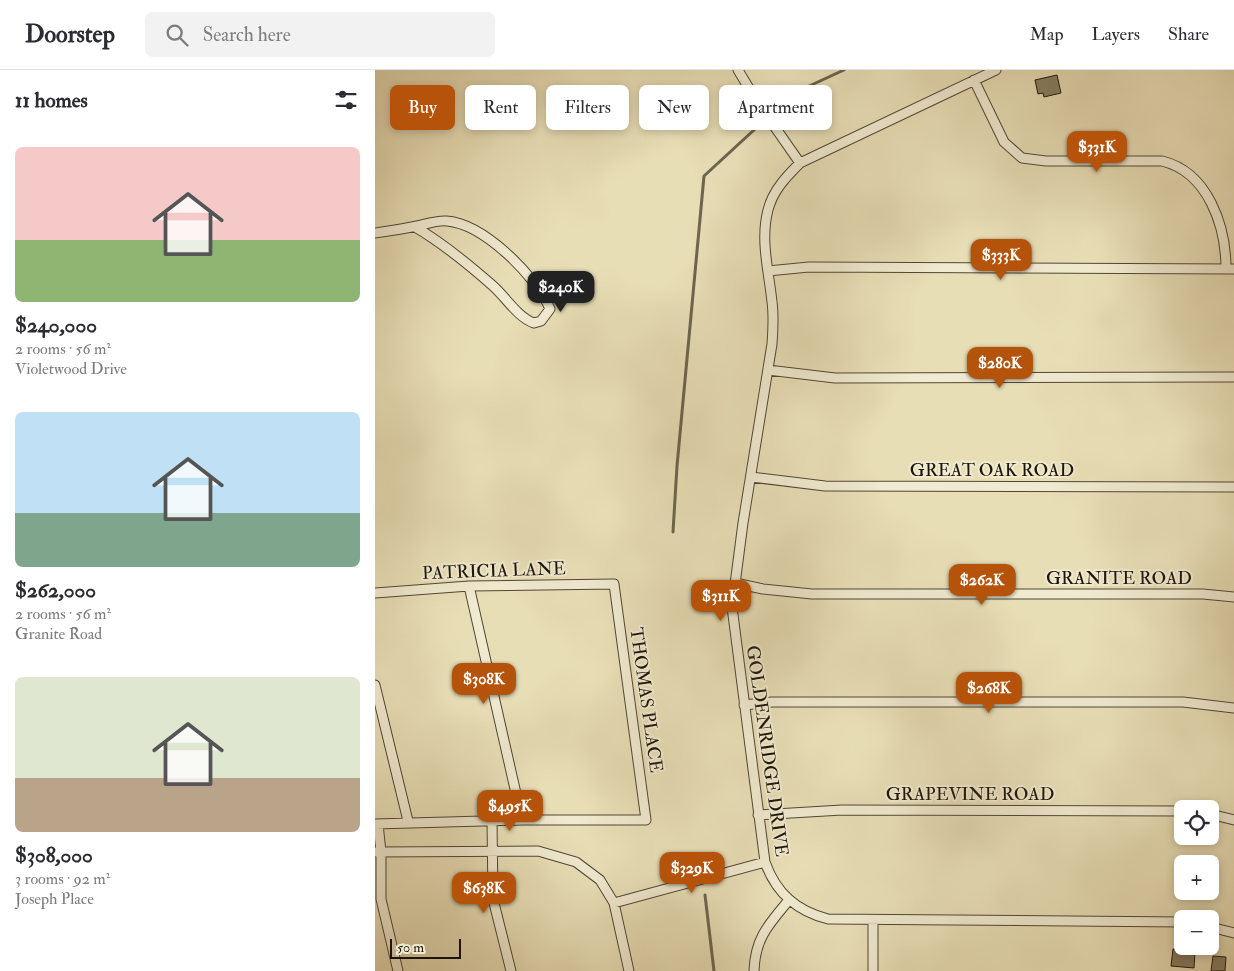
<!DOCTYPE html>
<meta charset="utf-8">
<style>
:root{--surface:#fff;--page:#f2f2f3;--text:#2b2b33;--muted:#7c7c81;--line:#e1e1e2;--accent:#b45309}
body{margin:0;font-family:"IM FELL Double Pica",serif;background:var(--page);color:var(--text);height:100vh;display:flex;flex-direction:column;font-size:19px;white-space:nowrap}
*{box-sizing:border-box;margin:0}
p{font-size:16px;color:var(--muted)}
.icon{flex:none;width:28px;height:28px;fill:none;stroke:currentColor;stroke-width:2;stroke-linecap:round;stroke-linejoin:round}
.map{position:relative;flex:1;overflow:hidden}
.details{display:flex;flex-direction:column;background:var(--surface);width:375px}
.details>*{flex:none}
.banner{position:absolute;left:15px;top:15px;width:475px;height:45px;display:flex;gap:10px}
.fabs{position:absolute;left:799px;top:730px;display:grid;gap:10px}
.fabs a{display:grid;place-items:center;width:45px;height:45px;border-radius:8px;background:var(--surface);box-shadow:0 2px 8px #0003;font-size:25px}
.scale{position:absolute;left:15px;bottom:12px;width:71px;box-sizing:border-box;padding-left:5px;border:2px solid #1d150a;border-top:0;font-size:14px;line-height:18px;white-space:nowrap;color:#1d150a;-webkit-text-stroke:4px #f0ead0;paint-order:stroke}
.price{position:absolute;translate:-50% -42px;padding:0 11px;border-radius:10px;background:var(--accent);color:#fff;font-size:16px;line-height:32px;filter:drop-shadow(0 1px 2px #0008)}
.price::after{content:'';position:absolute;left:50%;top:30px;width:15px;height:11px;margin-left:-8px;background:inherit;clip-path:polygon(0 0,100% 0,50% 100%)}
.price.active{background:#222;color:#fff}
ul{padding:0;list-style:none}
li{display:grid;align-content:center;gap:10px;height:265px;padding:0 15px}
li span{display:grid;place-items:center;height:155px;border-radius:8px;color:#555}
li>.icon{margin-inline-start:auto}
span .icon{width:90px;height:90px;fill:#fffc;stroke-width:1}
li b{font-size:21px}
h2{display:flex;justify-content:space-between;align-items:center;height:60px;padding:0 15px;font-size:21px}
.pill{padding:0 18px;border-radius:8px;background:var(--surface);box-shadow:0 2px 8px #0003;font-size:18px;line-height:45px}
.pill.active{background:var(--accent);color:#fff}
header{display:flex;align-items:center;gap:30px;box-sizing:border-box;height:70px;padding:0 25px;background:var(--surface);border-bottom:1px solid var(--line)}
header strong{font-size:24px}
nav{display:flex;gap:28px;margin-inline-start:auto;font-size:18px}
.search{width:350px;height:45px;background:var(--page);display:flex;align-items:center;gap:12px;box-sizing:border-box;padding:0 18px;border-radius:8px;color:var(--muted);font-size:19px}
main{display:flex;flex:1;min-height:0}
.map>svg:first-child{display:block}
</style>
<header>
<strong>Doorstep</strong>
<div class="search"><svg class="icon" aria-label="search" viewBox="0 0 24 24"><circle cx="10" cy="10" r="6"/><path d="M15 15l6 6"/></svg>Search here</div>
<nav><a>Map</a><a>Layers</a><a>Share</a></nav>
</header>
<main>
<section class="details">
<h2>11 homes<svg class="icon" aria-label="filters" viewBox="0 0 24 24"><path d="M4 7h16M4 17h16"/><circle cx="9" cy="7" r="2"/><circle cx="15" cy="17" r="2"/></svg></h2>
<ul>
<li><span style="background:linear-gradient(#f6c9c9 60%,#8fb573 0)"><svg class="icon" aria-label="home" viewBox="0 0 24 24"><path d="M3 11l9-7 9 7M6 9v11h12V9"/></svg></span><div><b>$240,000</b><p>2 rooms · 56 m²</p><p>Violetwood Drive</p></div></li>
<li><span style="background:linear-gradient(#bfe0f5 65%,#7fa58c 0)"><svg class="icon" aria-label="home" viewBox="0 0 24 24"><path d="M3 11l9-7 9 7M6 9v11h12V9"/></svg></span><div><b>$262,000</b><p>2 rooms · 56 m²</p><p>Granite Road</p></div></li>
<li><span style="background:linear-gradient(#dfe7d0 65%,#b9a48a 0)"><svg class="icon" aria-label="home" viewBox="0 0 24 24"><path d="M3 11l9-7 9 7M6 9v11h12V9"/></svg></span><div><b>$308,000</b><p>3 rooms · 92 m²</p><p>Joseph Place</p></div></li>
</ul>
</section>
<div class="map">
<svg width="859" height="901" viewBox="0 0 859 901">
<rect width="100%" height="100%" fill="#e8deb6"/>
<filter id="stains"><feTurbulence type="fractalNoise" baseFrequency=".004" numOctaves="4"/><feColorMatrix values="0 0 0 0 .2 0 0 0 0 .09 0 0 0 0 .02 0 0 0 .5 -.17"/></filter>
<radialGradient id="worn" r=".72"><stop offset=".6" stop-color="#630" stop-opacity="0"/><stop offset="1" stop-color="#630" stop-opacity=".3"/></radialGradient>
<g fill="none" stroke-linecap="round" stroke-linejoin="round">
<path stroke="#6d654e" stroke-width="3" d="M298,462L302,396L329,106L419,23L469,0
M330,825L339,901"/>
</g>
<path fill="#877e63" stroke="#1d150a" d="M682,5L686,23L669,27L668,23L663,24L660,10Z
M798,879L820,881L819,898L796,896Z
M838,886L851,887L850,901H836Z"/>
<g fill="none" stroke-linecap="round" stroke-linejoin="round">
<defs>
<path id="street" d="M363,0L381,30L425,93
M621,0L425,93C412,106 398,120 393,140C385,170 394,202 397,232C399,246 398,260 397,274L368,453L357,537L390,792C401,823 421,841 453,849L808,852
M599,10L629,72L647,88L671,91H787C833,102 851,156 851,199
M0,163C14,161 28,159 42,156C51,154 63,150 72,151C109,154 161,206 175,239L166,251L159,253C142,247 131,227 117,215C93,194 68,173 40,157
M393,201L434,197L859,199
M393,300L460,308L859,307
M376,407L450,416L859,417
M360,513L388,519L437,524H828L859,527
M94,516L147,750
M0,523L94,516L239,514L271,750H147L0,754
M0,615L33,751
M369,635L397,632H808L859,638
M835,744L859,750
M383,745L467,740L808,741
M117,751L118,829L136,901
M3,754L6,782V829L23,901
M0,782L163,781L201,792L225,810L239,833L254,901
M239,833L390,792
M835,857L859,863
M379,901C380,868 394,854 414,830
M498,901V850"/>
</defs>
<use href="#street" stroke="#504735" stroke-width="11"/>
<use href="#street" stroke="#f0ead0" stroke-width="9"/>
</g>
<g text-anchor="middle" dominant-baseline="central" stroke-width="4" stroke-linejoin="round" paint-order="stroke">
<g font-size="18" fill="#1d150a" stroke="#f0ead0">
<text x="617" y="400">GREAT OAK ROAD</text>
<text transform="translate(119 501) rotate(-2)">PATRICIA LANE</text>
<text x="744" y="508">GRANITE ROAD</text>
<text transform="translate(271 630) rotate(82)">THOMAS PLACE</text>
<text transform="translate(392 681) rotate(82)">GOLDENRIDGE DRIVE</text>
<text x="595" y="724">GRAPEVINE ROAD</text>
</g>
</g>
<rect width="100%" height="100%" filter="url(#stains)"/>
<rect width="100%" height="100%" fill="url(#worn)"/>
</svg>
<div class="fabs">
<a><svg class="icon" aria-label="locate" viewBox="0 0 24 24"><circle cx="12" cy="12" r="6"/><path d="M12 2v4M12 18v4M2 12h4M18 12h4"/></svg></a>
<a>+</a>
<a>−</a>
</div>
<div class="scale">50 m</div>
<b class="price" style="left:722px;top:103px">$331K</b>
<b class="price" style="left:626px;top:211px">$333K</b>
<b class="price active" style="left:186px;top:243px">$240K</b>
<b class="price" style="left:625px;top:319px">$280K</b>
<b class="price" style="left:607px;top:536px">$262K</b>
<b class="price" style="left:346px;top:552px">$311K</b>
<b class="price" style="left:109px;top:635px">$308K</b>
<b class="price" style="left:614px;top:644px">$268K</b>
<b class="price" style="left:135px;top:762px">$495K</b>
<b class="price" style="left:317px;top:824px">$329K</b>
<b class="price" style="left:109px;top:844px">$638K</b>
<div class="banner">
<a class="pill active">Buy</a>
<a class="pill">Rent</a>
<a class="pill">Filters</a>
<a class="pill">New</a>
<a class="pill">Apartment</a>
</div>
</div>
</main>
